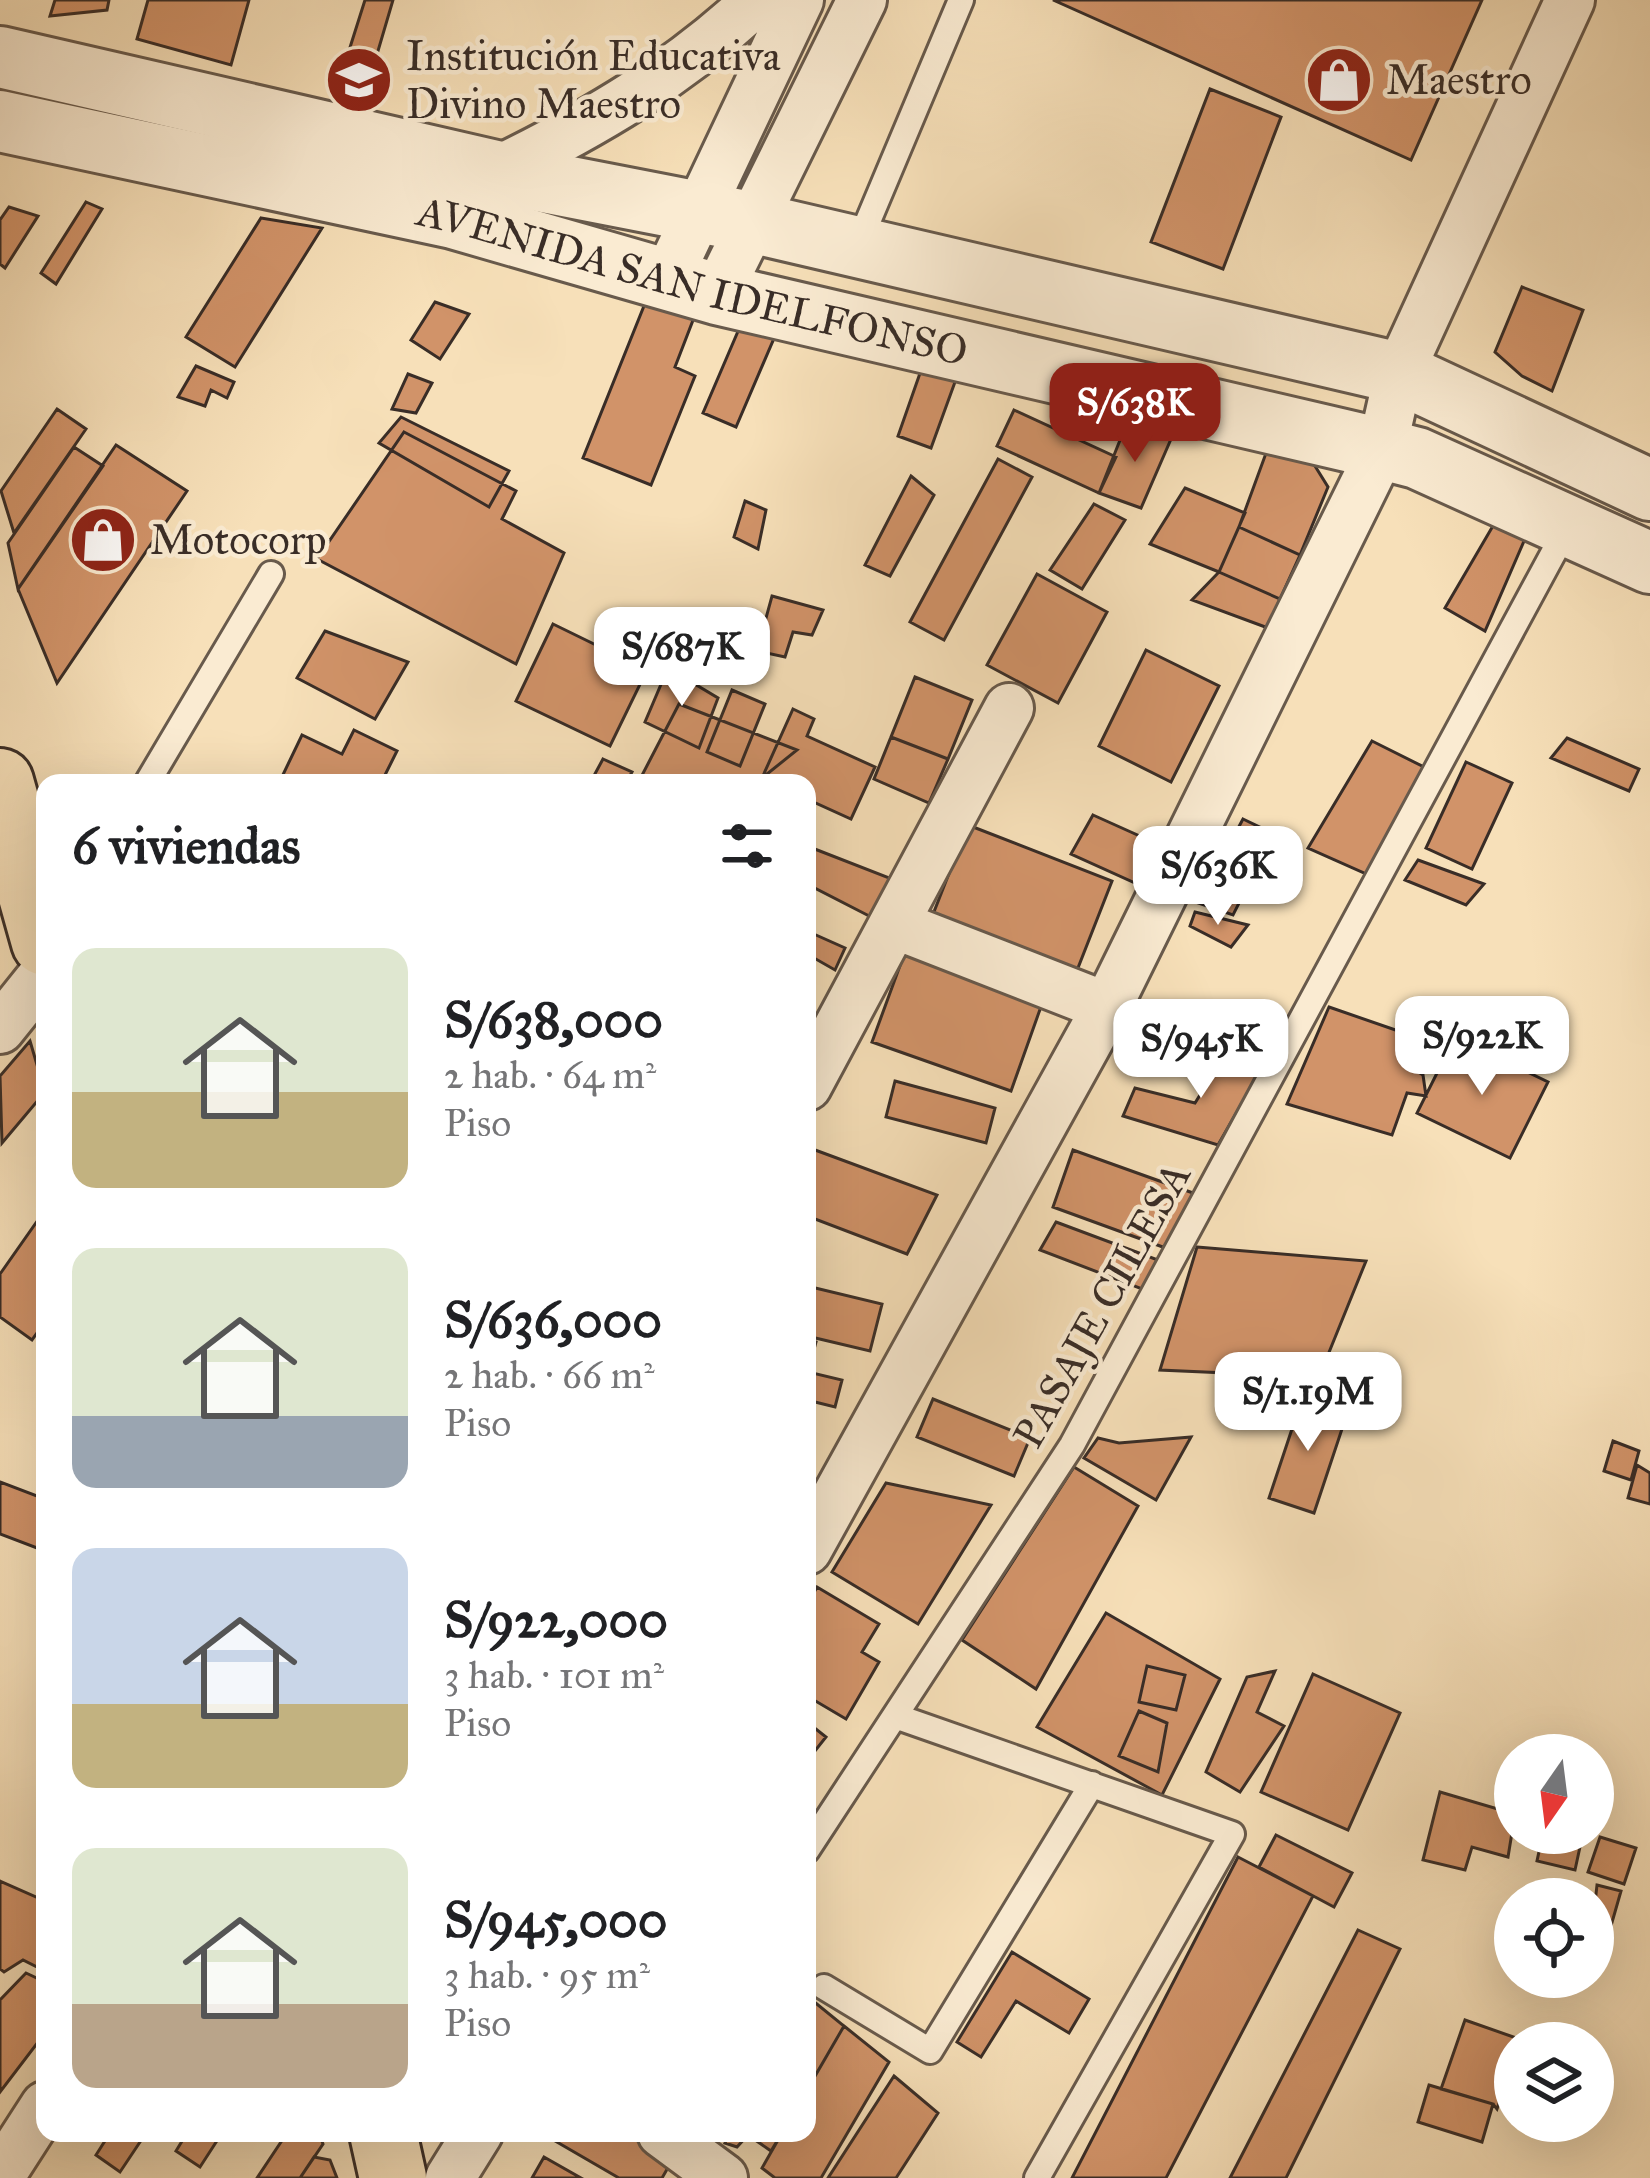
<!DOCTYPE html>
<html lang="es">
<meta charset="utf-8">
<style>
:root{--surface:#fff;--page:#f2f2f2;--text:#202124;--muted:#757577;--accent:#8f2418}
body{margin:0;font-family:"IM FELL Great Primer",serif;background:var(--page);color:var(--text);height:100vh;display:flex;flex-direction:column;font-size:45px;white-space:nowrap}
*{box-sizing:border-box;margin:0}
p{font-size:39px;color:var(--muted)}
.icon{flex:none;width:66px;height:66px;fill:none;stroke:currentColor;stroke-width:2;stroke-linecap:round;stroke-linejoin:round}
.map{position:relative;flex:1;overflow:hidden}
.panel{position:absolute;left:36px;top:774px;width:780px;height:1368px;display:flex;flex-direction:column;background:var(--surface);border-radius:24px;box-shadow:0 12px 48px #0002}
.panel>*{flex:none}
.needle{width:78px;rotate:194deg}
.tools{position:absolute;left:1494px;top:1734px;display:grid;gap:24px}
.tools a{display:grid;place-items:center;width:120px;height:120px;border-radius:50%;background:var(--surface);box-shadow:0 12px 48px #0002;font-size:60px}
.price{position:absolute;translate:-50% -102px;padding:0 27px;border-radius:24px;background:#fff;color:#222;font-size:39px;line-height:78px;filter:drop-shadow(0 3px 6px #0008)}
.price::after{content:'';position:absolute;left:50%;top:72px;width:36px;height:27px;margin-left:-18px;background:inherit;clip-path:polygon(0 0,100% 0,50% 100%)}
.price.active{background:var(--accent);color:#fff}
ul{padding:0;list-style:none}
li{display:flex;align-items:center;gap:36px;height:300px;padding:0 36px}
li span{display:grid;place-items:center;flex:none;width:336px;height:240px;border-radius:24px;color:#555}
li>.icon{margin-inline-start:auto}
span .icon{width:144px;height:144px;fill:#fffc;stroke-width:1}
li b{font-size:51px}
h2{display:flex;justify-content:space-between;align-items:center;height:144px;padding:0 36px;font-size:51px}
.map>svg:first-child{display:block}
</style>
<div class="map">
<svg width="1650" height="2178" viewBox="0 0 1650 2178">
<rect width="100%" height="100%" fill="#f7e0b9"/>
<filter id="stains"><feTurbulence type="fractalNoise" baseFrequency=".00167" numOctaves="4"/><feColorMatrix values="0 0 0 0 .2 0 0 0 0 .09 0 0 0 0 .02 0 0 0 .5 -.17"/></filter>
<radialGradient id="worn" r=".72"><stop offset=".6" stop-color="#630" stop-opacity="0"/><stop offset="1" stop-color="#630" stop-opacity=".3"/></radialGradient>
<path fill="#d19369" stroke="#392d27" stroke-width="3" d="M55,0H109L107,10L50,16Z
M148,0H249L231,65L137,39Z
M365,0H393L373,68L346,60Z
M1053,0H1482L1411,160Z
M1210,89L1281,117L1223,269L1151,242Z
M86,202L102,209L56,284L41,273Z
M9,207L38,216L5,268L0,264V220Z
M261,218L322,228L235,367L186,337Z
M1522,287L1583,310L1552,391L1522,376L1495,352Z
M648,296L695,315L675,367L695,376L651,485L583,458Z
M435,302L469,314L440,359L411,340Z
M745,315L778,329L736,427L703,413Z
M925,359L959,371L931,448L898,436Z
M196,366L234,382L227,398L211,390L205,406L178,397Z
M408,374L432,383L416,413L392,409Z
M57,409L86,429L14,533L1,491Z
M1014,410L1116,457L1099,493L997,446Z
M401,417L509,471L489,507L379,443Z
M1128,420L1171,439L1141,508L1099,493Z
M404,432L516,491L502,519L564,553L516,664L317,559Z
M116,445L187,491L57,683L18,589Z
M1269,445L1310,458L1328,487L1300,555L1239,527Z
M74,447L103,466L18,589L8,543Z
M998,459L1032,477L944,640L910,622Z
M911,476L934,495L890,576L865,565Z
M1185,488L1245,513L1219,572L1150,544Z
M745,501L766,510L758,549L734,537Z
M1094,504L1125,520L1082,589L1050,570Z
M1504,507L1531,525L1485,631L1445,608Z
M1239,527L1300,555L1280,599L1219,572Z
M1219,572L1280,599L1268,628L1192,600Z
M1037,574L1107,612L1058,703L987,665Z
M772,596L823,610L812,635L793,632L785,657L757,651Z
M553,624L647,670L610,746L516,701Z
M325,631L408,662L375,719L297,678Z
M1146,650L1219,686L1171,782L1099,746Z
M668,668L718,698L699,748L645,722Z
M915,677L972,700L948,759L891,737Z
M732,690L765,704L740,766L707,752Z
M679,704L797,750L762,778L767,783H638Z
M793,709L814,719L807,736L875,767L851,819L807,799V783H773L762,778Z
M354,730L397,751L381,783H279L302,735L342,754Z
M891,737L948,759L929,803L874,779Z
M1567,738L1639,769L1629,791L1551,758Z
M1372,741L1430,770L1371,876L1308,848Z
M603,759L632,772L626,783H590Z
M1466,762L1512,783L1472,869L1426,848Z
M1093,815L1164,847L1144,887L1071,854Z
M1243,819L1274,834L1233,915L1198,903Z
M968,825L1112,881L1074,978L930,922Z
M807,846L892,879L875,919L807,884Z
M1418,860L1484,884L1466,905L1405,880Z
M1195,912L1248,925L1231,947L1190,926Z
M807,931L845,948L835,970L807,954Z
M905,952L1043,1001L1011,1091L872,1042Z
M1329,1007L1410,1035L1401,1061L1423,1075L1426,1096L1407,1093L1392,1135L1287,1104Z
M1455,1037L1548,1082L1510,1158L1417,1113Z
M30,1041L45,1092L2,1143L0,1076Z
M1230,1047L1265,1063L1218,1145L1123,1116L1135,1088L1195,1103Z
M895,1081L995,1108L986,1143L886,1117Z
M807,1147L937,1195L907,1254L807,1216Z
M1073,1150L1193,1193L1171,1250L1053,1207Z
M45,1210V1322L32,1340L0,1317V1274Z
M1056,1222L1158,1260L1142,1289L1040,1250Z
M1197,1247L1366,1261L1319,1377L1160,1370Z
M807,1286L882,1304L870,1351L807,1336Z
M807,1339L816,1342L808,1372L842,1380L835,1407L807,1400Z
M1303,1396L1348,1411L1314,1513L1269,1498Z
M933,1399L1030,1438L1014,1476L917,1437Z
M1191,1437L1156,1500L1084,1458L1098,1438L1119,1443Z
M1613,1441L1639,1451L1631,1480L1604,1471Z
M1637,1465L1650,1473V1504L1628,1498Z
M1074,1467L1138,1506L1036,1689L962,1640Z
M0,1482L45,1499V1551L0,1534Z
M886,1483L991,1505L918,1624L832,1572Z
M817,1587L879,1624L862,1652L879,1662L846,1719L807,1696V1605Z
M1106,1613L1220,1679L1162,1795L1037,1727Z
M1147,1666L1185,1675L1176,1710L1139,1702Z
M1275,1671L1257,1712L1284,1726L1240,1792L1206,1772L1247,1677Z
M1313,1674L1400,1713L1348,1830L1261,1792Z
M1139,1711L1167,1723L1158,1772L1119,1756Z
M807,1722L826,1737L807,1761Z
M1440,1792L1515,1814L1508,1857L1472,1847L1465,1870L1423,1860Z
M1543,1833L1562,1840V1833H1583L1575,1870L1537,1861Z
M1276,1835L1352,1873L1334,1907L1259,1867Z
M1600,1837L1636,1848L1624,1884L1588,1872Z
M1238,1857L1313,1896L1166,2178H1072Z
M0,1881L45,1901V1971L23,1960L4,1972L0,1969Z
M1597,1885L1621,1891L1611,1926L1593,1921Z
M1358,1930L1400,1949L1286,2178H1230Z
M1012,1952L1089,1999L1069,2033L1016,2001L981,2057L957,2042Z
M26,1973L45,1982V2033L0,2092V2000Z
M807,1996L844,2026L807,2090Z
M1465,2020L1522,2040L1515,2043V2059L1497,2109L1493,2104L1441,2089Z
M844,2026L889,2062L821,2178H775L762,2168L782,2133H807V2090Z
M894,2076L938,2113L896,2178H828Z
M1429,2085L1493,2104L1482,2142L1418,2122Z
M110,2133H146L120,2172L96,2155Z
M187,2133H222L200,2167L176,2151Z
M287,2133H319L323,2144L300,2178H257Z
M553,2133H628L673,2159L662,2178H619L550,2138Z
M730,2133H782L771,2151L748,2135L737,2147L725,2143Z
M314,2157L330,2160L337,2178H300Z
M544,2157L581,2178H532Z"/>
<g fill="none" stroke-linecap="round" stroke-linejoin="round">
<defs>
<path id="service" d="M858,245L961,0
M147,783L271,574
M895,1716L1232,1834L1037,2178
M807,1850L1072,1445L1568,526
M824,1987L930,2051L1092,1784"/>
<path id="minor" d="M497,171C593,124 679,74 757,0
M667,279L799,0
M717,294L862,0
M894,924L1107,1007
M0,1029L45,973
M807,1086L1009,708
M807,1550L1107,1007L1382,449L1399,373L1570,0
M662,2133L723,2178
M0,2176L45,2106
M450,2178L478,2133"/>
<g id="tertiary">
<path d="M0,57L539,181L750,222L1399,373L1650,490"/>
<path id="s1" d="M0,121L453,218L717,294L1382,449L1417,458L1650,563"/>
</g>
<path id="trunk" d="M0,782L45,942
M383,2133L393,2178"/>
</defs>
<use href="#service" stroke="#685a4c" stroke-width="30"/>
<use href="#minor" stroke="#685a4c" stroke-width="54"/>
<use href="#tertiary" stroke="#685a4c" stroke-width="66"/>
<use href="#trunk" stroke="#392d27" stroke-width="72"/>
<use href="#service" stroke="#faebd2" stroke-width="24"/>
<use href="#minor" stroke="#faebd2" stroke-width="48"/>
<use href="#tertiary" stroke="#faebd2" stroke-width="60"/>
<use href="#trunk" stroke="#f7e0b9" stroke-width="66"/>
</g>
<defs>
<symbol id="school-disc" viewBox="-11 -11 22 22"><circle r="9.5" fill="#8f2418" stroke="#faebd2"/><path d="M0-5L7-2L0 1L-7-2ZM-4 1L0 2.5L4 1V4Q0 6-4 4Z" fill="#fff"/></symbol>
<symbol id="shop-disc" viewBox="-11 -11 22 22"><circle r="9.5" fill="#8f2418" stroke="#faebd2"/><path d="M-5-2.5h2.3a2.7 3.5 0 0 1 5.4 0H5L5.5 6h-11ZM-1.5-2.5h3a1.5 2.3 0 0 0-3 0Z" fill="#fff"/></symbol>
</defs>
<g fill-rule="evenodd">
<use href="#school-disc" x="321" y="42" width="76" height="76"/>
<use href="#shop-disc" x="1301" y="42" width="76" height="76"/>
<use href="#shop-disc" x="65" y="502" width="76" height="76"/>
</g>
<g text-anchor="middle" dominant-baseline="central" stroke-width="9" stroke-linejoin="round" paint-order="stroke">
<g font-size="42" fill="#392d27" stroke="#faebd2" text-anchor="start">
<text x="406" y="56">Institución Educativa<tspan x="406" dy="48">Divino Maestro</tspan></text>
<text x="1386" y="80">Maestro</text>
<text x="150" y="540">Motocorp</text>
</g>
<g font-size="42" fill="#392d27" stroke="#faebd2">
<text stroke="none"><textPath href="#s1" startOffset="711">AVENIDA SAN IDELFONSO</textPath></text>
<text transform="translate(1102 1305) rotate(-61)">PASAJE CILESA</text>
</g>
</g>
<rect width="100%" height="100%" filter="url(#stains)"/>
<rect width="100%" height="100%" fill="url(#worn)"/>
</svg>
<div class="tools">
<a><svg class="needle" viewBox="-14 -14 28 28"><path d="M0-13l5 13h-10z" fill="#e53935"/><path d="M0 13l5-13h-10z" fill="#757577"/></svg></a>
<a><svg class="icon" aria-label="locate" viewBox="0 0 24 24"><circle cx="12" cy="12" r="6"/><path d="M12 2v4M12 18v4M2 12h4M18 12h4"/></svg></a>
<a><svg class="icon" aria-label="layers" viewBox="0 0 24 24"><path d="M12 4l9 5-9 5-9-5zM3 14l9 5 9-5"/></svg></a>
</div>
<b class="price active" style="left:1135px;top:465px">S/638K</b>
<b class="price" style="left:682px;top:709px">S/687K</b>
<b class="price" style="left:1218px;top:928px">S/636K</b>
<b class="price" style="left:1482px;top:1098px">S/922K</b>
<b class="price" style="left:1201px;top:1101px">S/945K</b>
<b class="price" style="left:1308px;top:1454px">S/1.19M</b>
<section class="panel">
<h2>6 viviendas<svg class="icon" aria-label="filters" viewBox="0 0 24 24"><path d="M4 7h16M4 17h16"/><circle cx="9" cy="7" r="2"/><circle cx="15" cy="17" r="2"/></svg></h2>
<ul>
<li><span style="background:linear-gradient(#dfe7d0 60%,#c2b280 0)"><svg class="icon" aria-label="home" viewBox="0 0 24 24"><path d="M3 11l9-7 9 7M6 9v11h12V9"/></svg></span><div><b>S/638,000</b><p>2 hab. · 64 m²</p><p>Piso</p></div></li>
<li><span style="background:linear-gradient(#dfe7d0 70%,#9aa5b1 0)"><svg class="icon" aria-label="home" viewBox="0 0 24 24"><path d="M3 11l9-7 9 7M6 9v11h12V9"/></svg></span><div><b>S/636,000</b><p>2 hab. · 66 m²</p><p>Piso</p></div></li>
<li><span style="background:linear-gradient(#c9d6e8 65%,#c2b280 0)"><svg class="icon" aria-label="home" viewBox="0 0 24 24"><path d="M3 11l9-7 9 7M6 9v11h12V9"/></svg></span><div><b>S/922,000</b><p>3 hab. · 101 m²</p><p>Piso</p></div></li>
<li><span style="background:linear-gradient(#dfe7d0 65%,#b9a48a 0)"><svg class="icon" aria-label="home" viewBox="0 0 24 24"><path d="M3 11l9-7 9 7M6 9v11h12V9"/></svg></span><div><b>S/945,000</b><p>3 hab. · 95 m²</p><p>Piso</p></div></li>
</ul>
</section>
</div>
